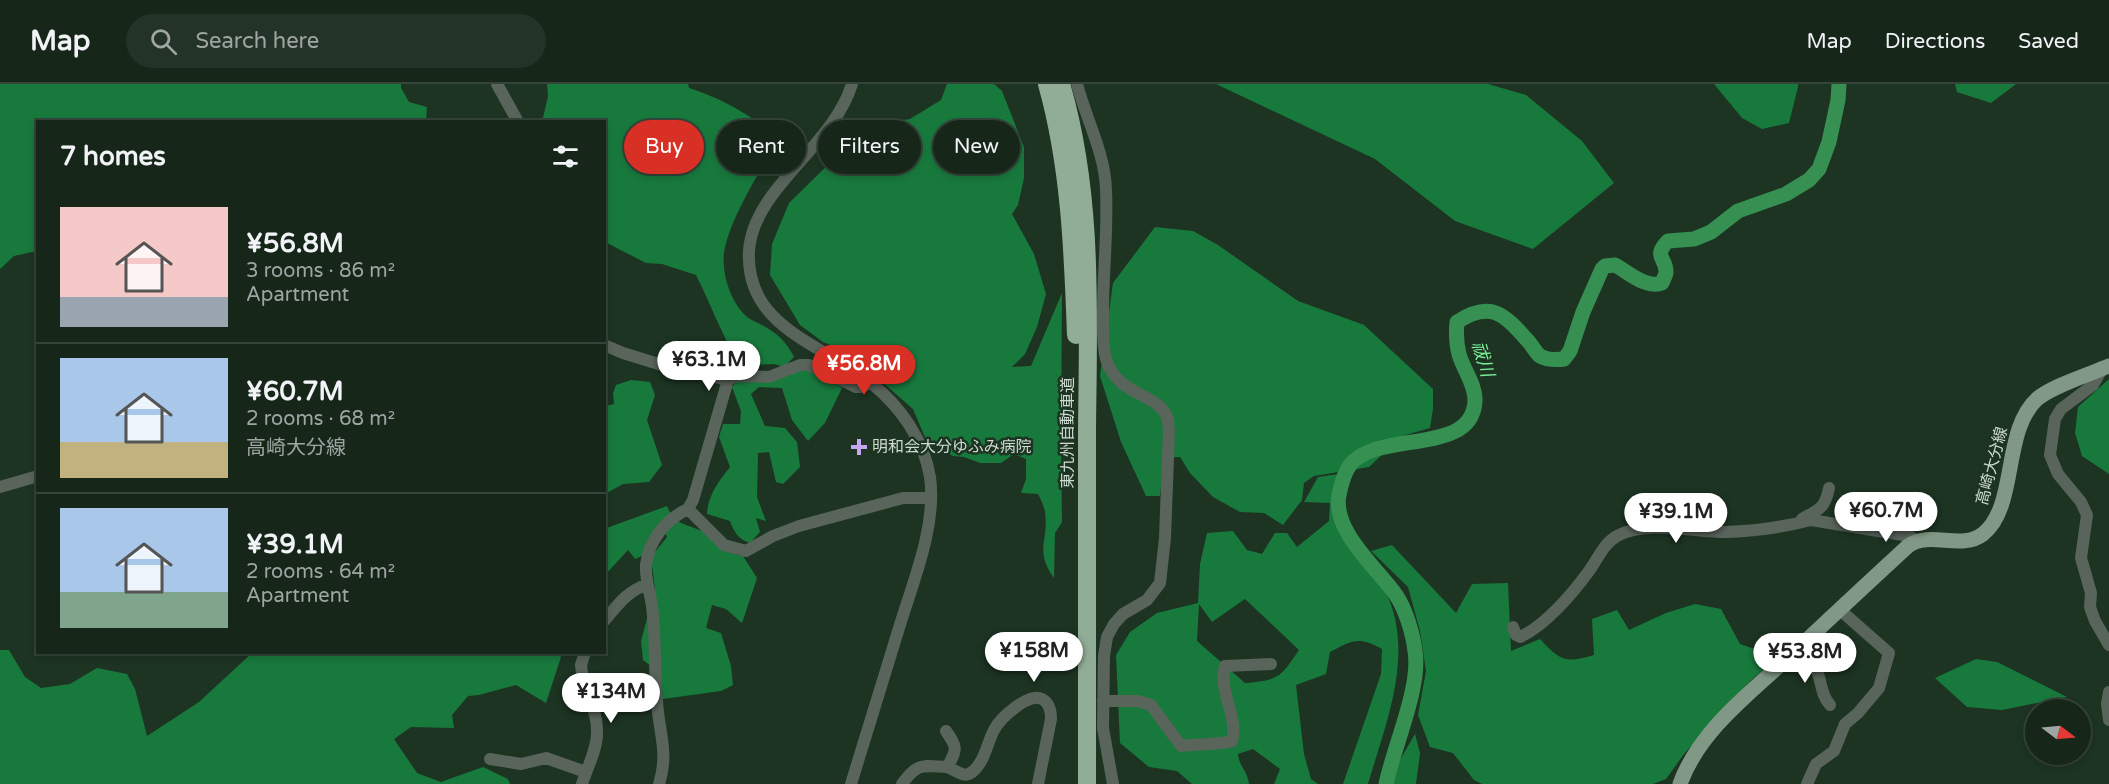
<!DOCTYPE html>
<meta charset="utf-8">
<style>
:root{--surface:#16271a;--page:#233327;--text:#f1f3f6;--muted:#9ea5a2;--line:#354439;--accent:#d93025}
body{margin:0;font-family:"Varela Round","Noto Sans JP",sans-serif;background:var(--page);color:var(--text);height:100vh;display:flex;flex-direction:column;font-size:22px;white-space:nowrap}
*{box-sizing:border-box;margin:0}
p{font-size:20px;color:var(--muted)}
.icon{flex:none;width:33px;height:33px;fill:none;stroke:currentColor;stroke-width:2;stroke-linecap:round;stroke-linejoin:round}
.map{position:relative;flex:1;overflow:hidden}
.panel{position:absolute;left:36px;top:36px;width:570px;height:534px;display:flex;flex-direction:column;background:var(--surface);border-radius:0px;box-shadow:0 3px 9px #0003,0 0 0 2px var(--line)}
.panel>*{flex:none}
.banner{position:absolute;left:624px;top:36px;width:570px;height:54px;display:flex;gap:12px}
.needle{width:39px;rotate:106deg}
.fabs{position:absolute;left:2025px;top:615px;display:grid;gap:12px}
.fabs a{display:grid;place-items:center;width:66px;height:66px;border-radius:50%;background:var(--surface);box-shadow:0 3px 9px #0003,0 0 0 2px var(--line);font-size:30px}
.price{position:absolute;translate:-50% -51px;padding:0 14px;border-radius:21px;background:#fff;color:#222;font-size:20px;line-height:39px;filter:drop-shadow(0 2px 3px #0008)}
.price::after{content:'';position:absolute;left:50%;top:36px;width:18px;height:14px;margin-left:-9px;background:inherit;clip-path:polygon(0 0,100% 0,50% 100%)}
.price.selected{background:var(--accent);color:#fff}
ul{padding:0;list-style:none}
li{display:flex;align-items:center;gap:18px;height:150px;padding:0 24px}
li+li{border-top:2px solid var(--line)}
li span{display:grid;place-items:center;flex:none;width:168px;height:120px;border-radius:0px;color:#555}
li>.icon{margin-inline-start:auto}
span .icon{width:72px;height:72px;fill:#fffc;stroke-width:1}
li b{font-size:26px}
h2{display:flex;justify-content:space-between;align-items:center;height:72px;padding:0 24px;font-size:26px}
.tag{padding:0 21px;border-radius:27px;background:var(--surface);box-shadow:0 3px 9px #0003,0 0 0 2px var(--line);font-size:21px;line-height:54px}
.tag.selected{background:var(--accent);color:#fff}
header{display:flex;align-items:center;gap:36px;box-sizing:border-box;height:84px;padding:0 30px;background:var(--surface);border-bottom:2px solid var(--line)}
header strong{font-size:28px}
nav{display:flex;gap:33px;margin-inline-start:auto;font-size:21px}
.search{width:420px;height:54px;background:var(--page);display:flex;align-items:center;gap:15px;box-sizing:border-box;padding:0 21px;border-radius:33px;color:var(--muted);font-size:22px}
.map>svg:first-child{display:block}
</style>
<header>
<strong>Map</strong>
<div class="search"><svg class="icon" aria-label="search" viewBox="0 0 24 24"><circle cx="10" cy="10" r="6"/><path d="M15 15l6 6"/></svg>Search here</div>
<nav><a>Map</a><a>Directions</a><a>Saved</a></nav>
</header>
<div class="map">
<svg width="2109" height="700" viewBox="0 0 2109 700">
<rect width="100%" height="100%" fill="#1d3422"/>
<path fill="#18793d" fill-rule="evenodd" d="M0,0H401V4L409,18L427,23L426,38H38L37,167L14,172L0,185Z
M547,0H688L689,4C719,14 736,23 762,41L758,70L762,83C748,108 732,135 725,163C720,185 729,216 746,232C750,236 757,238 762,241C777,249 786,257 794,273L784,283L774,280L751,281L737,276C721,249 710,219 696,191L662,180L646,179L605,158L604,38H542L548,12Z
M947,0H994L1002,7L1024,63V94L1018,121L1012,130L1034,170L1046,210L1037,243L1025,270L1012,283L1031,282L1062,209L1061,353L1062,438L1055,449L1054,494C1034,466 1049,458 1045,428C1044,422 1041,416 1038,410L1021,409L1026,395V375L1014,370L1001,379H980L964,373L953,372L927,358L913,325L848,268L823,258L800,241L770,191L772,160L789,119L841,68L864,42L910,35L941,16Z
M1216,0H1488L1526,11L1582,57L1614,99L1533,165L1455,137L1375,75Z
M1714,0H1798V3L1789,39L1762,45L1742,34Z
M1955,0H2016L1991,19L1957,8Z
M1155,143L1193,147L1218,161L1298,217L1364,241L1433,305V325L1430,344L1402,352L1369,383L1314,392L1304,399L1302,416L1283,441L1264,429L1240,428L1213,413L1190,389L1180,373L1164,374L1160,412H1146L1121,358L1100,292L1113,199Z
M749,285L765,292L799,286L809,287L817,289L842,304L825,339L808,357L792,336L782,304L759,303L751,310L765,342L785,344L797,358L800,383L783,400L776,398L769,368L758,369L757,413L766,437L756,434L760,448L750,459C738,455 734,448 730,437L707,430C708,411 719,397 730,383L719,353L723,340H740L741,327L732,303L744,288Z
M2109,295V390L2082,372L2075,349L2078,323Z
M631,296L650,298L655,311L647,336L662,381L649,398L623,400L605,410L604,354L606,352L605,322L614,320L613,309L616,301Z
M1353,388L1336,427C1342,442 1348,460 1357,474C1366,487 1380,495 1388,513C1414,573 1385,642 1368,700H1343L1381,590L1382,565C1359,552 1352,556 1330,568L1326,590L1296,601L1304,670L1311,695L1318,700H1274L1280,685L1253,665L1238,670C1239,682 1248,688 1249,700H1192L1177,687L1149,683L1120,659L1116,571L1130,548L1157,529L1198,519L1200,480L1207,449L1233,447L1247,466L1262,470L1275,449H1287L1297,463L1329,437L1330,419L1304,418L1318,393ZM1245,515L1299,566C1280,594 1279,596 1245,599L1197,557L1199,520L1212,538Z
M667,422C675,442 688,440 704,448C719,456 726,470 743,472L757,494L742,539L726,525L712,521L706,544L721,549L731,582L733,601L721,607L648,617L641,615V607L653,606L651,582L643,576L641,557L655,505L651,473L667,453L661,439L642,472L635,475L628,466L605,491L604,445Z
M1392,461L1456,529L1472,500L1508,499L1511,567L1540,555C1560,576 1564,580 1594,571L1592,535L1617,526L1629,546L1666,529L1695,520L1721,525L1740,560L1778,573L1750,597L1684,670L1666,695L1653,700H1482L1474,696L1453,669L1430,663L1418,631L1426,587L1420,547L1408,503L1371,467Z
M0,566H9L25,593L41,604L70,600L97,584L127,590L135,605L147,652L199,618L252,569L557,568L561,573L546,619L516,601L479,611L468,612L452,631L454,644L411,643L394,655L417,689L441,698L483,683L508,695L510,700H0Z
M1976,575L1997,578L2067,613L2002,626L1967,623L1935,594Z
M1415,650L1420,669L1416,700H1393L1397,681Z"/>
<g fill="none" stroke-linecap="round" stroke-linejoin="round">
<path stroke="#369052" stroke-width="15" d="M1386,700C1394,662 1421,603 1415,567C1413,550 1406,526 1396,511C1377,484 1332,447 1339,411C1341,401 1344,389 1350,381C1379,345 1472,373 1475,317C1476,301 1463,285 1459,270C1456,259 1456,249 1457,238C1491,216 1504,230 1528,257C1532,261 1536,269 1540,272C1547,276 1556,276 1564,275L1570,267L1583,228L1602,185L1605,182L1615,181C1628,188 1646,205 1662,199C1663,196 1665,193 1666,189C1667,174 1652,173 1668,157L1694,155L1711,148L1738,127L1786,110L1809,96L1819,85L1829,58L1838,16L1839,0"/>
<path stroke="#59645b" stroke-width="12" d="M497,0L518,38
M1077,0C1086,35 1105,69 1106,106C1108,147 1103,188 1103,229C1103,244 1102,260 1106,275C1117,312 1158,309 1167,333C1169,337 1168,343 1169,347L1165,454L1160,499L1147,516L1123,530L1114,540L1107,553L1104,572L1103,644L1113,700
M604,261L623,269L665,282L728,296L693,416L688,425
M2102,285L2093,301L2061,325L2055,335L2050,371L2058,390L2081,418L2087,431L2081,474L2091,509L2090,523L2095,537L2109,561
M728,296L736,292L769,293L800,281H809L856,303H862L870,298
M0,403L38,392
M1802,435C1818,426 1825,425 1829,404
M604,537C616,523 629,505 647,501
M1513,543L1516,551L1520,553C1545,542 1573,509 1589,487C1598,475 1603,460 1617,452C1645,436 1694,448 1725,448C1754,447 1784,443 1811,436L1909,452L1916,456
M1801,562C1807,572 1816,581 1819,593C1822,603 1822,612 1830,621
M2109,608L2107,620L2109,636
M1103,617H1138L1151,621L1181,662C1194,660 1221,661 1232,657C1239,634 1218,608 1225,582L1271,580
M490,675L521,680L546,674L586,688
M947,683C954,685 962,693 969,690C984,682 987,659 994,646C1000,634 1029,608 1042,615C1050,619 1051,627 1051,635L1038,700
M582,700C587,684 597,666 597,649C598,629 586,609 582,589L581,581L585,568
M659,700C669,669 659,649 657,618C654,586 656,554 652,522C650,508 645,495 646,481C649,456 666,435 688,425L724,461L746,467L773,452L799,442L903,414H931
M851,700C867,648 883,596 899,544C913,498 937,441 930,393C924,356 900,322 871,299C823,260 745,244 749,167C753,104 833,63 852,0
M902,700C918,678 922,682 947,683C958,665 957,663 946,647
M1807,700L1816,680L1834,667L1845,640L1858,629L1879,604L1889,569L1839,525"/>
<path stroke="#829886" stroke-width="15" d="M1680,700C1699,647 1750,609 1790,572C1829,535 1869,498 1908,462C1930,446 1961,467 1983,450C2018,422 2002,347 2037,315C2052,302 2090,290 2109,282"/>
<path stroke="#92ad97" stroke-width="18" d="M1047,0C1070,82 1073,167 1076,251
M1061,0C1094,112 1088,231 1087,346C1087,464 1087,582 1087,700"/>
</g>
<path fill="#c3a7f2" stroke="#1d3422" stroke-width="2" d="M856 354h6v6h6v6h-6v6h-6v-6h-6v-6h6z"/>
<g text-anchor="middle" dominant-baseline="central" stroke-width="5" stroke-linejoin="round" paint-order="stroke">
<g font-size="16" fill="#cddbd0" stroke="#1d3422">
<text transform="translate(1068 349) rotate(-90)">東九州自動車道</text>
<text transform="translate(1992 382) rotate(-75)">高崎大分線</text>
</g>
<g font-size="16" fill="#cddbd0" stroke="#1d3422" text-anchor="start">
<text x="872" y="363">明和会大分ゆふみ病院</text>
</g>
<g font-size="18" font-style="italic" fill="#7bee9a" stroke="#1d3422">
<text transform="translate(1483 275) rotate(73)">祓川</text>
</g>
</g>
</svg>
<div class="fabs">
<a><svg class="needle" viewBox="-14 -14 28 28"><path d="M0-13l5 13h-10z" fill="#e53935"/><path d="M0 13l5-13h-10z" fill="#9ea5a2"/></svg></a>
</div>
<b class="price" style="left:709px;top:308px">¥63.1M</b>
<b class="price selected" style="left:864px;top:312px">¥56.8M</b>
<b class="price" style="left:1886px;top:459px">¥60.7M</b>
<b class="price" style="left:1676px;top:460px">¥39.1M</b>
<b class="price" style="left:1034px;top:599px">¥158M</b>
<b class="price" style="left:1805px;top:600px">¥53.8M</b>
<b class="price" style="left:611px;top:640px">¥134M</b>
<div class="banner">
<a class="tag selected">Buy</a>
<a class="tag">Rent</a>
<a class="tag">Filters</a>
<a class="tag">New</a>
</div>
<section class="panel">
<h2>7 homes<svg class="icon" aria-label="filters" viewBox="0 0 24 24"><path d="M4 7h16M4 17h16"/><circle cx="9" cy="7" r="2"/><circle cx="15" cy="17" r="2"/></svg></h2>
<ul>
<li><span style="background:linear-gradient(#f6c9c9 75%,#9aa5b1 0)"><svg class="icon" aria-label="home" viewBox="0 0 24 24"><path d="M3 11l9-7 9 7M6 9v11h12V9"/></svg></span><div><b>¥56.8M</b><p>3 rooms · 86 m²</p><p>Apartment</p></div></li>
<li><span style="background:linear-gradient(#a9c7e8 70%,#c2b280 0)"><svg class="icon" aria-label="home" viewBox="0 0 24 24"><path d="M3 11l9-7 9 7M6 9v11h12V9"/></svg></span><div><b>¥60.7M</b><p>2 rooms · 68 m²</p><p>高崎大分線</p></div></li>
<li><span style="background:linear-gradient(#a9c7e8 70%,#7fa58c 0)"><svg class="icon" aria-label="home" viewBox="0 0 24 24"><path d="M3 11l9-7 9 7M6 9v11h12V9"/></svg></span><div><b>¥39.1M</b><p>2 rooms · 64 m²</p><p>Apartment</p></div></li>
</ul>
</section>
</div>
